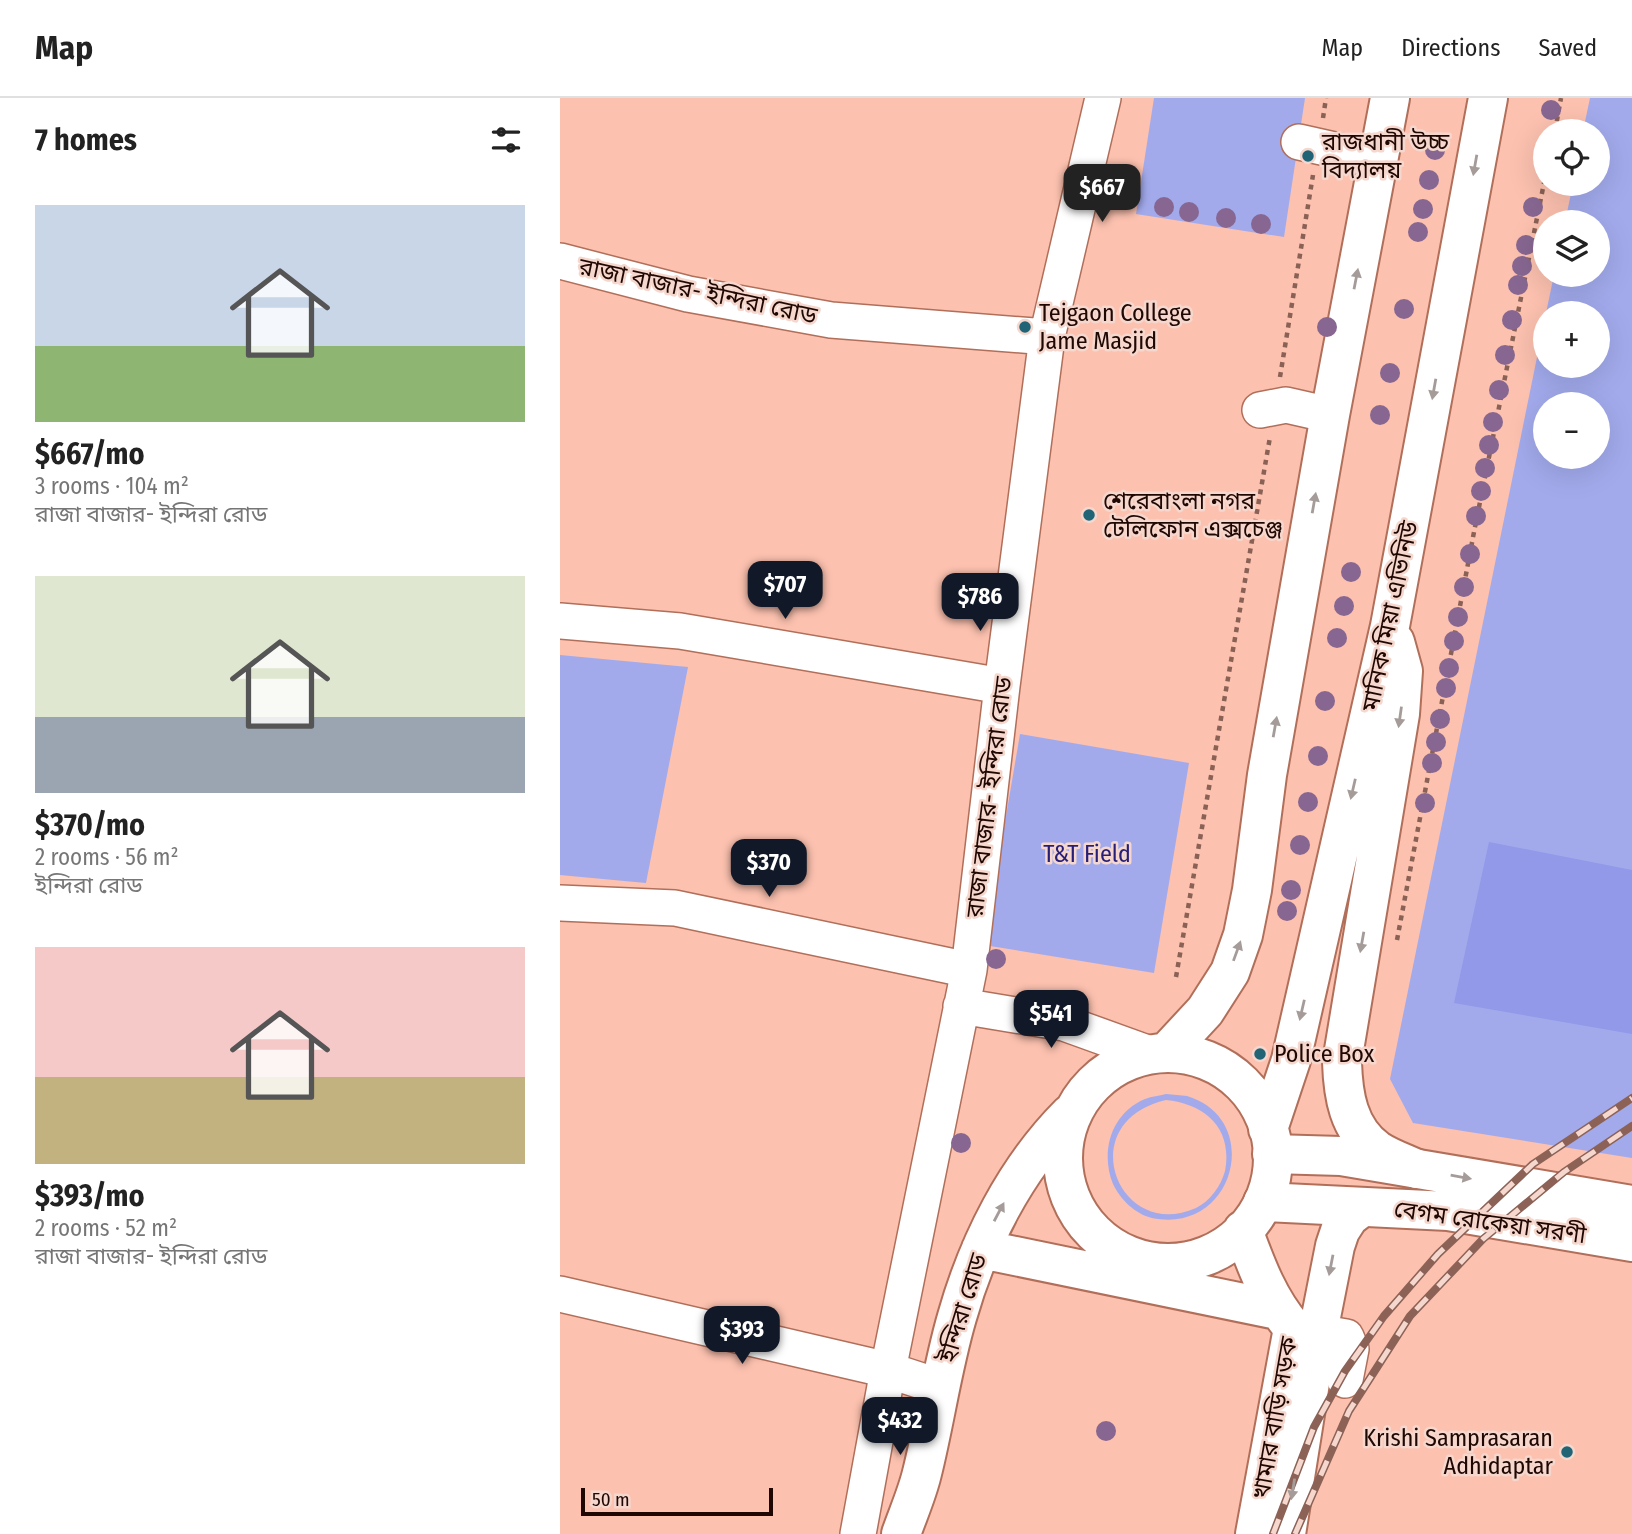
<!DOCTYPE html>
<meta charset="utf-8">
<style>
:root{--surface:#fff;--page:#f2f2f2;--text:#222;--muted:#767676;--line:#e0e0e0;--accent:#111827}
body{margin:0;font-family:"Fira Sans Condensed","Noto Sans Bengali",sans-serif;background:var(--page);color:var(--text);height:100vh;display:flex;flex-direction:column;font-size:26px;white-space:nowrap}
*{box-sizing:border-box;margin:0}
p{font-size:23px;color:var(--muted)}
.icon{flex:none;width:38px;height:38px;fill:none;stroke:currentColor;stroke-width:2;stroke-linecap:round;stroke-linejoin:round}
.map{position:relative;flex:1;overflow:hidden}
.panel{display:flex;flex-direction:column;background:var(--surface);width:560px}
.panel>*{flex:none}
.buttons{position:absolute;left:973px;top:21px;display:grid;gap:14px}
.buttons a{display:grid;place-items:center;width:77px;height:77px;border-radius:50%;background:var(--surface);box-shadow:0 7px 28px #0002;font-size:35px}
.scale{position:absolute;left:21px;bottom:18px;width:192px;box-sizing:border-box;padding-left:7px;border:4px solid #1f0702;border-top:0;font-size:19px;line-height:24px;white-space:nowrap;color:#1f0702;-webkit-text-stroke:5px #f5d7cd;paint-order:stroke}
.price{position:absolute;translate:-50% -60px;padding:0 16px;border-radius:14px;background:var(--accent);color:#fff;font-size:23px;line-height:46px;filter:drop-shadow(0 2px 4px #0008)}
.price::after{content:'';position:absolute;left:50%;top:42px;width:21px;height:16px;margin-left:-10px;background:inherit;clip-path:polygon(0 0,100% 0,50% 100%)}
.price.on{background:#222;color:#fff}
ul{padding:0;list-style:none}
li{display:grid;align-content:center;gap:14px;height:371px;padding:0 35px}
li span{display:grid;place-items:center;height:217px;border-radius:0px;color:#555}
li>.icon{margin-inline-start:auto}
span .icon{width:126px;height:126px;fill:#fffc;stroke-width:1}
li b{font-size:30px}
h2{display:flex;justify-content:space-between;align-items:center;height:84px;padding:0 35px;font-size:30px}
header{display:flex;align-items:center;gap:42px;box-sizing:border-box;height:98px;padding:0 35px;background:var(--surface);border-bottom:2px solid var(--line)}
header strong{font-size:33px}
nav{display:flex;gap:38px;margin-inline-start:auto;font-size:24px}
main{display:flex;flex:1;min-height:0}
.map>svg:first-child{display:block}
</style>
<header>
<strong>Map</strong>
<nav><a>Map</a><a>Directions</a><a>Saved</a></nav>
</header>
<main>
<section class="panel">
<h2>7 homes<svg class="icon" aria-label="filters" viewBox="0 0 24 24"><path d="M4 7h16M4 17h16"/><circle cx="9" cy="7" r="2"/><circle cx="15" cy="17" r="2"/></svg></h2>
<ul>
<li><span style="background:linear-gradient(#c9d6e8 65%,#8fb573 0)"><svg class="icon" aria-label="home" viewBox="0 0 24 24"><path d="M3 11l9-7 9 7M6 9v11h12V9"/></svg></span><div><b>$667/mo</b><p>3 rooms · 104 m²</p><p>রাজা বাজার- ইন্দিরা রোড</p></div></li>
<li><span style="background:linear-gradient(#dfe7d0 65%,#9aa5b1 0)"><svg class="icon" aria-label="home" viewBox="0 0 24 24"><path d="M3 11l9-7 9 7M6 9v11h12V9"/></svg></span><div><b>$370/mo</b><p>2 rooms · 56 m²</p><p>ইন্দিরা রোড</p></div></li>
<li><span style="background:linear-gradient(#f6c9c9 60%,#c2b280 0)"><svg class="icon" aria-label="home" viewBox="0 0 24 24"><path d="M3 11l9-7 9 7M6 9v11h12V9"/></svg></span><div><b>$393/mo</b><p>2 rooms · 52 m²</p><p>রাজা বাজার- ইন্দিরা রোড</p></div></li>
</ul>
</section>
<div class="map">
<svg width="1072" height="1436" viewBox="0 0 1072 1436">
<rect width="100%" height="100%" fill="#fcc1af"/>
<path fill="#a2aaec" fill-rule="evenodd" d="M594,0H745L724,139L576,116Z
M1030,0H1072V1060L853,1025L830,981L985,220V268H1038V215H986L994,177H1038V124H1005L1013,86H1038V33H1023ZM985,306H1038V359H985Z
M0,557L128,569L86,785L0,777Z
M460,636L629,665L594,875L424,847Z
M606,996C613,997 621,997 627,998C704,1021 675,1137 592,1120C575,1116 560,1101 553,1086C540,1054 551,1015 585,1001C592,998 599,998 606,996ZM606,1002C646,1006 673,1031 665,1073C661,1088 650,1103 636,1110C558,1145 511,1024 606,1002Z"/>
<path fill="#9199e8" d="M929,744L1072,772V936L894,905Z"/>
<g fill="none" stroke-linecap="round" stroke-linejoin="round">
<defs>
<path id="minor" d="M739,44L819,62
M0,163L128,196L271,222L487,239L442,588L409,872L328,1272L298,1436
M487,239L543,0
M700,312L726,307L770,317
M0,523L120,533L442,588
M0,805L115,810L409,872
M401,908L504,925L590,956
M0,1196L328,1272L380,1289
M733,1230L786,1239L791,1251L785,1282"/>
<path id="major" d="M712,1056L781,1058L1072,1107
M703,1104L888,1113L1072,1144"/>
<path id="highway" d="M835,544L843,573L840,616L782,964C783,997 788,1031 817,1052C829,1060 844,1065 857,1071
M606,955L645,913L670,874L683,837L692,792L707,677L770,317L830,0
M503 1060a105 105 0 1 1 210 0a105 105 0 1 1-210 0Z
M708,1031L731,962L830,528L928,0
M683,1132C696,1167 708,1201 733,1230L695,1436
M421,1151L717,1212
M341,1436C348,1416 357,1396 362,1375C375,1323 382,1270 397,1219C418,1145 455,1071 510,1016
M726,1436L758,1234L775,1148L780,1133L789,1119L802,1109"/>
</defs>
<use href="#minor" stroke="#b16f5a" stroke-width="38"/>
<use href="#major" stroke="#b16f5a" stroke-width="42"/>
<use href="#highway" stroke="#b16f5a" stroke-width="42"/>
<path stroke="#8a6155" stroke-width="4.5" stroke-dasharray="5 5" stroke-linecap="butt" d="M763,20L766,0
M995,33L1001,0
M720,279L753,77
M837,842L914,434L985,80
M616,879L710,339"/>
<use href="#minor" stroke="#fff" stroke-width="35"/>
<use href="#major" stroke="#fff" stroke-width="38"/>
<use href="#highway" stroke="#fff" stroke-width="38"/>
<defs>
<path id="rail" d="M713,1436L754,1329L785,1273L824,1218L878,1156L973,1066L1072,1000
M735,1436L789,1313L850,1218L923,1141L1004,1074L1072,1028"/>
</defs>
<use href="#rail" stroke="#8c6257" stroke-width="8"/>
<use href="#rail" stroke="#f5d7cd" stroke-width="5" stroke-dasharray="16" stroke-linecap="butt"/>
</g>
<g fill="#876791">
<circle cx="991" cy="12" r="10"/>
<circle cx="875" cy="52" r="10"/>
<circle cx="869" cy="82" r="10"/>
<circle cx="604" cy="109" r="10"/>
<circle cx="973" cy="109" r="10"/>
<circle cx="863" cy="111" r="10"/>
<circle cx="629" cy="114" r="10"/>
<circle cx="666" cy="120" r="10"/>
<circle cx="701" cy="126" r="10"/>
<circle cx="858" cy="134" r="10"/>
<circle cx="966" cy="147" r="10"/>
<circle cx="962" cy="168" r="10"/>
<circle cx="958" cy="187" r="10"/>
<circle cx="844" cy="211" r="10"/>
<circle cx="952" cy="222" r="10"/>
<circle cx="767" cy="229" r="10"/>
<circle cx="945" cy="257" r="10"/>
<circle cx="830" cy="275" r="10"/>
<circle cx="939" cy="292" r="10"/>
<circle cx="820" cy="317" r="10"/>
<circle cx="933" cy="324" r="10"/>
<circle cx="929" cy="347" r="10"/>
<circle cx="925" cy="370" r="10"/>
<circle cx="921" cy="393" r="10"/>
<circle cx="916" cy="418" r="10"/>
<circle cx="910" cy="456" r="10"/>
<circle cx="791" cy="474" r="10"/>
<circle cx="904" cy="489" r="10"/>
<circle cx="784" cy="508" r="10"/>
<circle cx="898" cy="519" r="10"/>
<circle cx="777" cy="540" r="10"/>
<circle cx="894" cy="543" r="10"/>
<circle cx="889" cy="570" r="10"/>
<circle cx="886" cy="590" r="10"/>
<circle cx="765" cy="603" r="10"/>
<circle cx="880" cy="621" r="10"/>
<circle cx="876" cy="644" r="10"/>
<circle cx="758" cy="658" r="10"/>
<circle cx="872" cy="665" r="10"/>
<circle cx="748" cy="704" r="10"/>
<circle cx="865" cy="705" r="10"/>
<circle cx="740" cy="747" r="10"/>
<circle cx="731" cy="792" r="10"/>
<circle cx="727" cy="813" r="10"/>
<circle cx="436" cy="861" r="10"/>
<circle cx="401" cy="1045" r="10"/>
<circle cx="546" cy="1333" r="10"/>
</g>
<defs><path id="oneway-solid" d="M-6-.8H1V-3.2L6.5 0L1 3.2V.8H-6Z" transform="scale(1.75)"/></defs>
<g fill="#a59c9a">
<use href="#oneway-solid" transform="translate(915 67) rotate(100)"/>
<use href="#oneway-solid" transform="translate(796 181) rotate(-79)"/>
<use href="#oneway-solid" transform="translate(874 291) rotate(100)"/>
<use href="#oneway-solid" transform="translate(754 405) rotate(-80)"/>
<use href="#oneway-solid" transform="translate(840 619) rotate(98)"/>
<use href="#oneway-solid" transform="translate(715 629) rotate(-80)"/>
<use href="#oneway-solid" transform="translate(793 691) rotate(103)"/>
<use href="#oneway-solid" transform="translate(802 844) rotate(100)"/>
<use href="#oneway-solid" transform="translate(677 853) rotate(-70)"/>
<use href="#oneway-solid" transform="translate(742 912) rotate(103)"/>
<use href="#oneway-solid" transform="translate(901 1079) rotate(10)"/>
<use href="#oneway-solid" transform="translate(439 1114) rotate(-62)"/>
<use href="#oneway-solid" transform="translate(771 1167) rotate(101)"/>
<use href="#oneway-solid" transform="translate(733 1391) rotate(99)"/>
</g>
<g fill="#206476" stroke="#f5d7cd" stroke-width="2.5">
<circle cx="748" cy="58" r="7"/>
<circle cx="465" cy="229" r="7"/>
<circle cx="529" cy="417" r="7"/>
<circle cx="700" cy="956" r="7"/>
<circle cx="1007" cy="1354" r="7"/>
</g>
<g text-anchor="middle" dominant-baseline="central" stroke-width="5" stroke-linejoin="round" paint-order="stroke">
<g font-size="24" fill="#1f0702" stroke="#f5d7cd" text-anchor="start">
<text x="762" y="44">রাজধানী উচ্চ<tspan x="762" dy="28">বিদ্যালয়</tspan></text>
<text x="479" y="215">Tejgaon College<tspan x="479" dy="28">Jame Masjid</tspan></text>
<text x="543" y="403">শেরেবাংলা নগর<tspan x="543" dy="28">টেলিফোন এক্সচেঞ্জ</tspan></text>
<text x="714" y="956">Police Box</text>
<text x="993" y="1340" text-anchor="end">Krishi Samprasaran<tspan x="993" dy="28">Adhidaptar</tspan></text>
</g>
<g font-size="24" fill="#1f0702" stroke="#f5d7cd">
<text transform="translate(138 193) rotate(12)">রাজা বাজার- ইন্দিরা রোড</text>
<text transform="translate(830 518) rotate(-78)">মানিক মিয়া এভিনিউ</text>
<text transform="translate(429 699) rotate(-83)">রাজা বাজার- ইন্দিরা রোড</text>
<text transform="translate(930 1124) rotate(8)">বেগম রোকেয়া সরণী</text>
<text transform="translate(403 1210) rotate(-73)">ইন্দিরা রোড</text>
<text transform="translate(715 1320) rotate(-80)">খামার বাড়ি সড়ক</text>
</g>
<g font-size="24" fill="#271e78" stroke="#f5d7cd">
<text x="527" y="756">T&amp;T Field</text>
</g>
</g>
</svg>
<div class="buttons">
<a><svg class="icon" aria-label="locate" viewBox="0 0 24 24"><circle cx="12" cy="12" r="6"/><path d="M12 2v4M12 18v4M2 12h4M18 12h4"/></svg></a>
<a><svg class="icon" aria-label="layers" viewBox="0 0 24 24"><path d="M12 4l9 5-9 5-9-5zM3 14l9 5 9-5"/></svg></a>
<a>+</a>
<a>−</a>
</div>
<div class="scale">50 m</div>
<b class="price on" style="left:542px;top:126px">$667</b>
<b class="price" style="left:225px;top:523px">$707</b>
<b class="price" style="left:420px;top:535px">$786</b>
<b class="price" style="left:209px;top:801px">$370</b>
<b class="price" style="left:491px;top:952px">$541</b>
<b class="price" style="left:182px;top:1268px">$393</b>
<b class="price" style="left:340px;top:1359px">$432</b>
</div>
</main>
